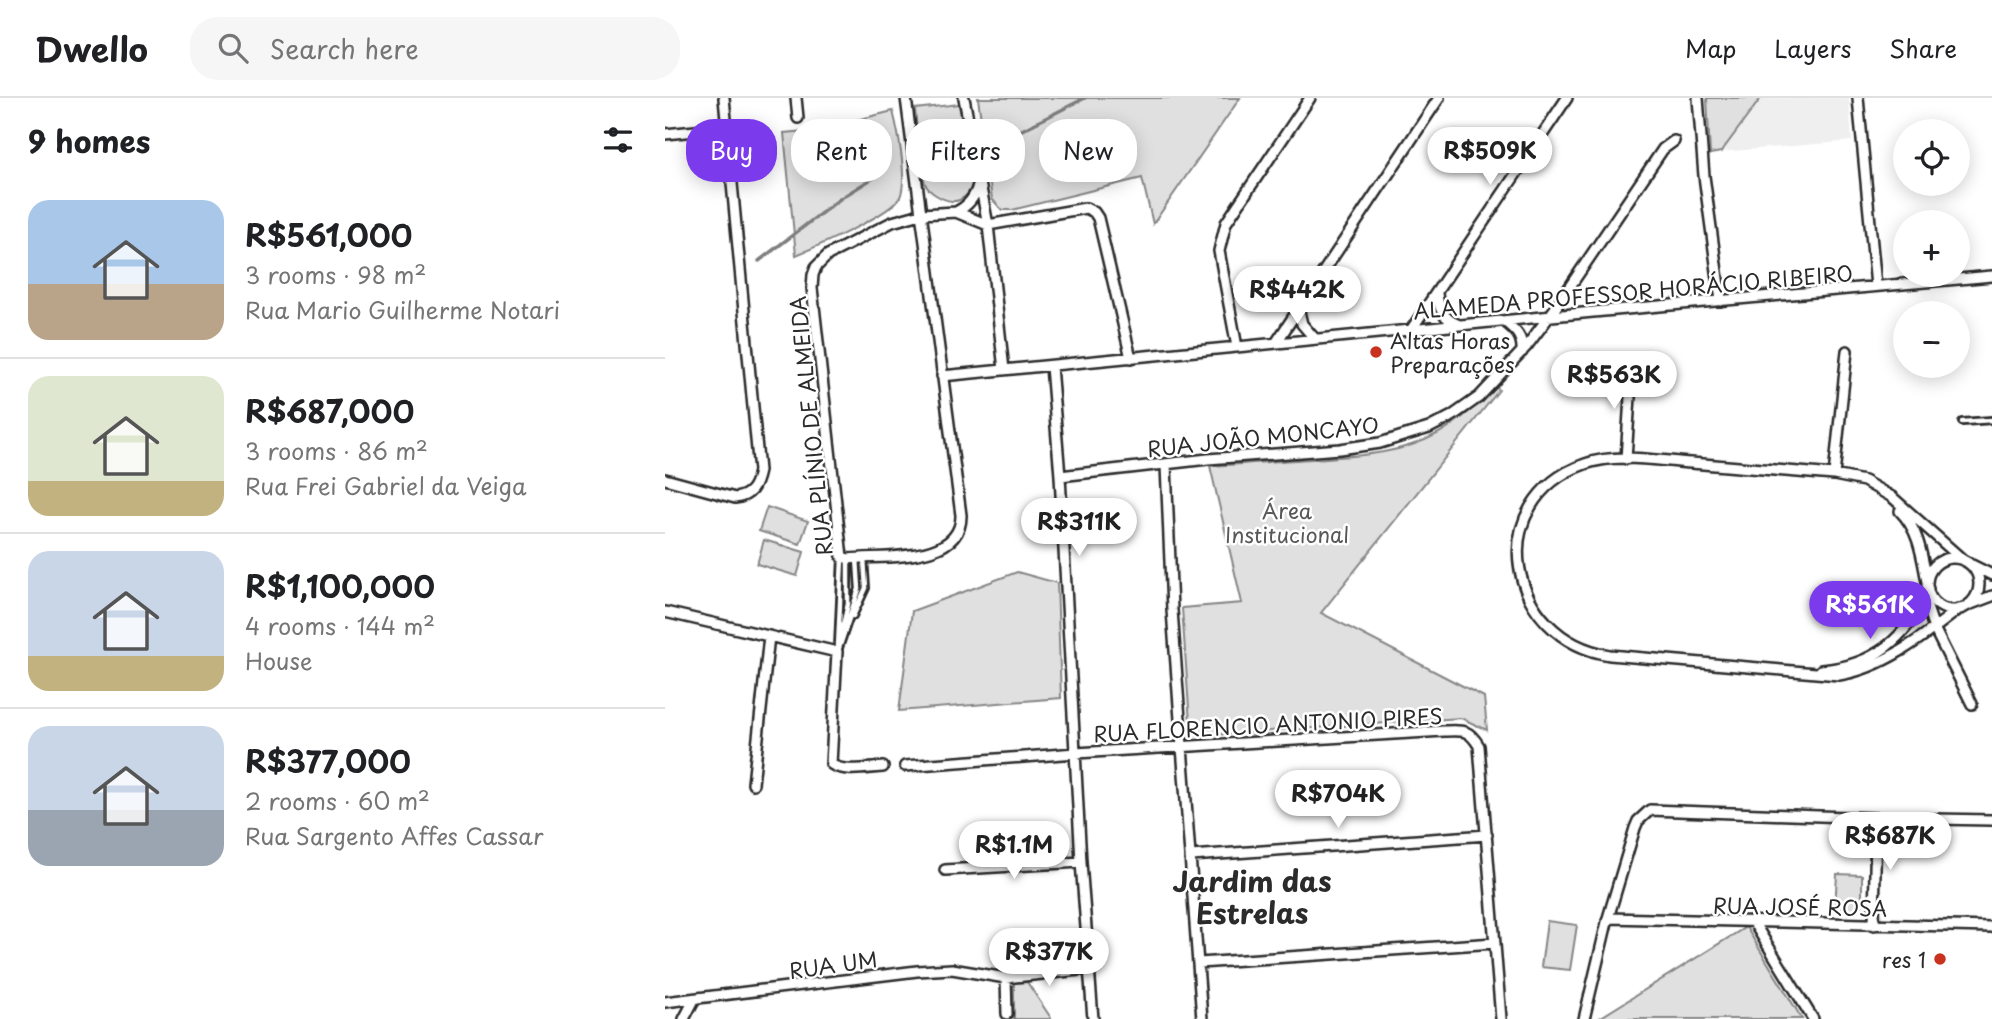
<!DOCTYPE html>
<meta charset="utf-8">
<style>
:root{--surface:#fff;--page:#f6f6f6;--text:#202124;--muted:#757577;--line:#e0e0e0;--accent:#7c3aed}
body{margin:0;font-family:"Playpen Sans",sans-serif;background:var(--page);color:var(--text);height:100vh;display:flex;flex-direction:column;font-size:26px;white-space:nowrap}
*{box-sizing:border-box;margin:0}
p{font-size:23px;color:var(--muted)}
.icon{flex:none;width:38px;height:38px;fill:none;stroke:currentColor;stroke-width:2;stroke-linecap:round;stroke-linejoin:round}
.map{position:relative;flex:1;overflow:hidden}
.panel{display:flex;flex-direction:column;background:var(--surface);width:665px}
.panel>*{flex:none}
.banner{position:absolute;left:21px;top:21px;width:665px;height:63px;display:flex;gap:14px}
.controls{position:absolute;left:1228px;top:21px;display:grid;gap:14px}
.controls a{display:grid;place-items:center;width:77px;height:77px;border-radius:50%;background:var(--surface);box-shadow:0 4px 18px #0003;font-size:35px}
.price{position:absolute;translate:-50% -60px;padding:0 16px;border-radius:24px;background:#fff;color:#222;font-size:23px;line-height:46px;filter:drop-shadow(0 2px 4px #0008)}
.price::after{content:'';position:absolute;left:50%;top:42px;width:21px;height:16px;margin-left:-10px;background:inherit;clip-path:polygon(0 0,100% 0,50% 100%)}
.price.active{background:var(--accent);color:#fff}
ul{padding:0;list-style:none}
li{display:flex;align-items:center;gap:21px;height:175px;padding:0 28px}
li+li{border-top:2px solid var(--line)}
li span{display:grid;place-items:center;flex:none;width:196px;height:140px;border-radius:21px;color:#555}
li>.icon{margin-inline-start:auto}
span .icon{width:84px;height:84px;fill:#fffc;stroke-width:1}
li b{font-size:30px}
h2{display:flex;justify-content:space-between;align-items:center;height:84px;padding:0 28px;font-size:30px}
.tag{padding:0 24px;border-radius:28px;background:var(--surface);box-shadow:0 4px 18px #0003;font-size:24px;line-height:63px}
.tag.active{background:var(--accent);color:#fff}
header{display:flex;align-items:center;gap:42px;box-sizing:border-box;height:98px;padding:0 35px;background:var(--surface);border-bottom:2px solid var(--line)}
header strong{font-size:33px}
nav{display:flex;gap:38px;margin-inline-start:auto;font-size:24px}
.search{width:490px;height:63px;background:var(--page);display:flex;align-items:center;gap:18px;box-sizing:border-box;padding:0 24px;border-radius:28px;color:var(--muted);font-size:26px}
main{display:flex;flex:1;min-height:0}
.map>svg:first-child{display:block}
</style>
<header>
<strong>Dwello</strong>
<div class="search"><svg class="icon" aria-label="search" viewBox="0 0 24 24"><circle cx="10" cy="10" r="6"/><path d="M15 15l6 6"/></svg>Search here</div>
<nav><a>Map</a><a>Layers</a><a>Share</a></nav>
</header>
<main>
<section class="panel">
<h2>9 homes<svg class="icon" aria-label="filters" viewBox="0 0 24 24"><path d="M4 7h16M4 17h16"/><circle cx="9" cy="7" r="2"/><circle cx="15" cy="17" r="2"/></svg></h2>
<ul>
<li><span style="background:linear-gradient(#a9c7e8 60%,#b9a48a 0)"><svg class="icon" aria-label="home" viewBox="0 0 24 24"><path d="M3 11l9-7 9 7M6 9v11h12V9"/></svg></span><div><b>R$561,000</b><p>3 rooms · 98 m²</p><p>Rua Mario Guilherme Notari</p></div></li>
<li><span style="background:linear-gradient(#dfe7d0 75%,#c2b280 0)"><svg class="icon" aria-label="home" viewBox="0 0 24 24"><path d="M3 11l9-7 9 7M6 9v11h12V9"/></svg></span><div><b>R$687,000</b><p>3 rooms · 86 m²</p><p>Rua Frei Gabriel da Veiga</p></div></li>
<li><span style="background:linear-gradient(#c9d6e8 75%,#c2b280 0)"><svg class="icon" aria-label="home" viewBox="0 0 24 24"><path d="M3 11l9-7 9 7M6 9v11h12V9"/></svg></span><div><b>R$1,100,000</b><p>4 rooms · 144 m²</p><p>House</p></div></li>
<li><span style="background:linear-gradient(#c9d6e8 60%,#9aa5b1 0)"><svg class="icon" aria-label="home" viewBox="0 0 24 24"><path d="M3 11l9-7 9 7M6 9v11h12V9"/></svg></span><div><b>R$377,000</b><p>2 rooms · 60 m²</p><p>Rua Sargento Affes Cassar</p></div></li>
</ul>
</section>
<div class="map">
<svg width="1327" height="921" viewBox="0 0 1327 921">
<rect width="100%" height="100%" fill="#fff"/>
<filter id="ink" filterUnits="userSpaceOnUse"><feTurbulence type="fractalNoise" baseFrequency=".0143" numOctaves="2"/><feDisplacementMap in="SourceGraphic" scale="14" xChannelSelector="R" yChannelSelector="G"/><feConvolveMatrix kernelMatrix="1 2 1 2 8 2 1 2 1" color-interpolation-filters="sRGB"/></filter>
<g filter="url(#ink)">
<path fill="#efefef" d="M1096,0H1184L1187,43L1056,54Z"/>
<path fill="#e0e0e0" stroke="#868686" stroke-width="2" d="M313,0H575L488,126L477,80L347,112H337L327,101Z
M1042,0H1096L1056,54L1045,56Z
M294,6L308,88C303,96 297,104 287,103C277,102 263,94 260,85C254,69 252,30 250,11Z
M228,13C233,33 243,81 235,99C227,116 151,149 131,157L119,35L151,32Z
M832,289L834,292L656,515L819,599L822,632L796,620L533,638L528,634L525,625L517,510L577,505L545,368C579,366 613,363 647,361C690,358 734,357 772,336C794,324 813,306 832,289Z
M102,409L143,423L135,446L94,433Z
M99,442L139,454L132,478L92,466Z
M352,474L392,485L396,600L234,613L247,513Z
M1172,776L1197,777V807L1190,814L1170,811Z
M882,823L912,827L905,872L876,869Z
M1081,829L1137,921H933Z
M362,884L386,920V921H349V885Z"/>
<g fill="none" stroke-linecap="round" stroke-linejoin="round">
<path stroke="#7e7e7e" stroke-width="3.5" d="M345,38L420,0
M94,163L176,100L216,75"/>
<defs>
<path id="service" d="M1297,324L1327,322
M188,518L201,490L199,460
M176,537L183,506V462
M173,549L177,460
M173,553L194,491L192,460"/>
<path id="minor" d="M131,0L133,20
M241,0L256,116L258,129L296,417C297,466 217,457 184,461L177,459L147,190L148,177L151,169L163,157L227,124L256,116L291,114L323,127L421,110L429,114L433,120L466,260
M299,0L323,127L339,272
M1033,0L1039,78L1056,203
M1193,0L1211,188
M0,36L61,30
M291,114C303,108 310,100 313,87
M772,195C773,209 779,221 792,226
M633,209L637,226L650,241
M839,223C850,232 858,238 857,254
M746,232L902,0
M611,245L774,0
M572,249L554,153L561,125L645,0
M386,268L395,378L416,764L428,921
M277,278L928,214L1327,178
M961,361L967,268
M501,367L507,512L537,921
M1169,377L1182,253
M395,378L543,361L675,351L715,345L764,330L787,318L814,299L861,249L889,212L998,51L1009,43
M0,381L70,400C86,398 91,388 94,373L59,0
M1235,413C1254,432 1257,458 1262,484
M1262 486a26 26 0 1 1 52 0a26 26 0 1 1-52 0Z
M1307,467L1327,477
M1259,501L1269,530L1307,606
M1306,506L1327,498
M1294,511C1258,539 1219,570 1174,577L945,557C841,541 816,403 920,366C953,354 993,363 1026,365C1074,369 1121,373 1169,377L1199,383L1227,399L1298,462
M0,514L172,554L166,666C178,675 203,670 218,669
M1156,572C1209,568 1243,540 1263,491
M240,668L411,655L779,633C798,632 804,631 814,648L836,921
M88,686L104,538
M526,758L822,737
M280,772L416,764
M943,820L1327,829
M1089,825L1148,921
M1209,827L1211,720
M534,865L830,845
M341,880L342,916
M0,904L252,873L287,871L341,880L424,871
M19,921L29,902
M919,921L943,820L970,730L973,723L985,712L1211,720L1327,722"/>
</defs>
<use href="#service" stroke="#2b2b2b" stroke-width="10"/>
<use href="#minor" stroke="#2b2b2b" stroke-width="14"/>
<use href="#service" stroke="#fff" stroke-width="4.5"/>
<use href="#minor" stroke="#fff" stroke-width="9"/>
</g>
</g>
<g fill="#c8321e" stroke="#fff" stroke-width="2.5">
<circle cx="711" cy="254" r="7"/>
<circle cx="1275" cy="861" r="7"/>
</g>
<g text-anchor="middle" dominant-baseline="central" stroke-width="5" stroke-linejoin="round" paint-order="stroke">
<g font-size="21" fill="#2b2b2b" stroke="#fff">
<text transform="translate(968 193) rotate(-5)">ALAMEDA PROFESSOR HORÁCIO RIBEIRO</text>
<text transform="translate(145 328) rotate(-96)">RUA PLÍNIO DE ALMEIDA</text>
<text transform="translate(598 338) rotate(-6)">RUA JOÃO MONCAYO</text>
<text transform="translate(603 626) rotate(-3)">RUA FLORENCIO ANTONIO PIRES</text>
<text transform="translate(1135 808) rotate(1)">RUA JOSÉ ROSA</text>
<text transform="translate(168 866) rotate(-8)">RUA UM</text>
</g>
<g font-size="21" fill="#2b2b2b" stroke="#fff" text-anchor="start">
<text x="725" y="242">Altas Horas<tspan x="725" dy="24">Preparações</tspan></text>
<text x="1261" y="861" text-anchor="end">res 1</text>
</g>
<g font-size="21" fill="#585858" stroke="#fff">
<text x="622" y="412">Área<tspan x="622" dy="24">Institucional</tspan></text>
</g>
<g font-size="28" font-weight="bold" fill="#2b2b2b" stroke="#fff">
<text x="587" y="782">Jardim das<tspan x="587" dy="32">Estrelas</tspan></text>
</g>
</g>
</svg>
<div class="controls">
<a><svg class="icon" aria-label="locate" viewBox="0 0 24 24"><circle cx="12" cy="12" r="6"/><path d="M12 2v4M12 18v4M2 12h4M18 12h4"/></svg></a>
<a>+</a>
<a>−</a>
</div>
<b class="price" style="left:825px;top:89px">R$509K</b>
<b class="price" style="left:632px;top:228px">R$442K</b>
<b class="price" style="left:949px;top:313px">R$563K</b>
<b class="price" style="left:414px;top:460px">R$311K</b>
<b class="price active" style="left:1205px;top:543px">R$561K</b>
<b class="price" style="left:673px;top:732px">R$704K</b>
<b class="price" style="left:1225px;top:774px">R$687K</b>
<b class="price" style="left:349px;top:783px">R$1.1M</b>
<b class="price" style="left:384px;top:890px">R$377K</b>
<div class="banner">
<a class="tag active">Buy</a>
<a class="tag">Rent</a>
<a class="tag">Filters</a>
<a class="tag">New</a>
</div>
</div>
</main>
